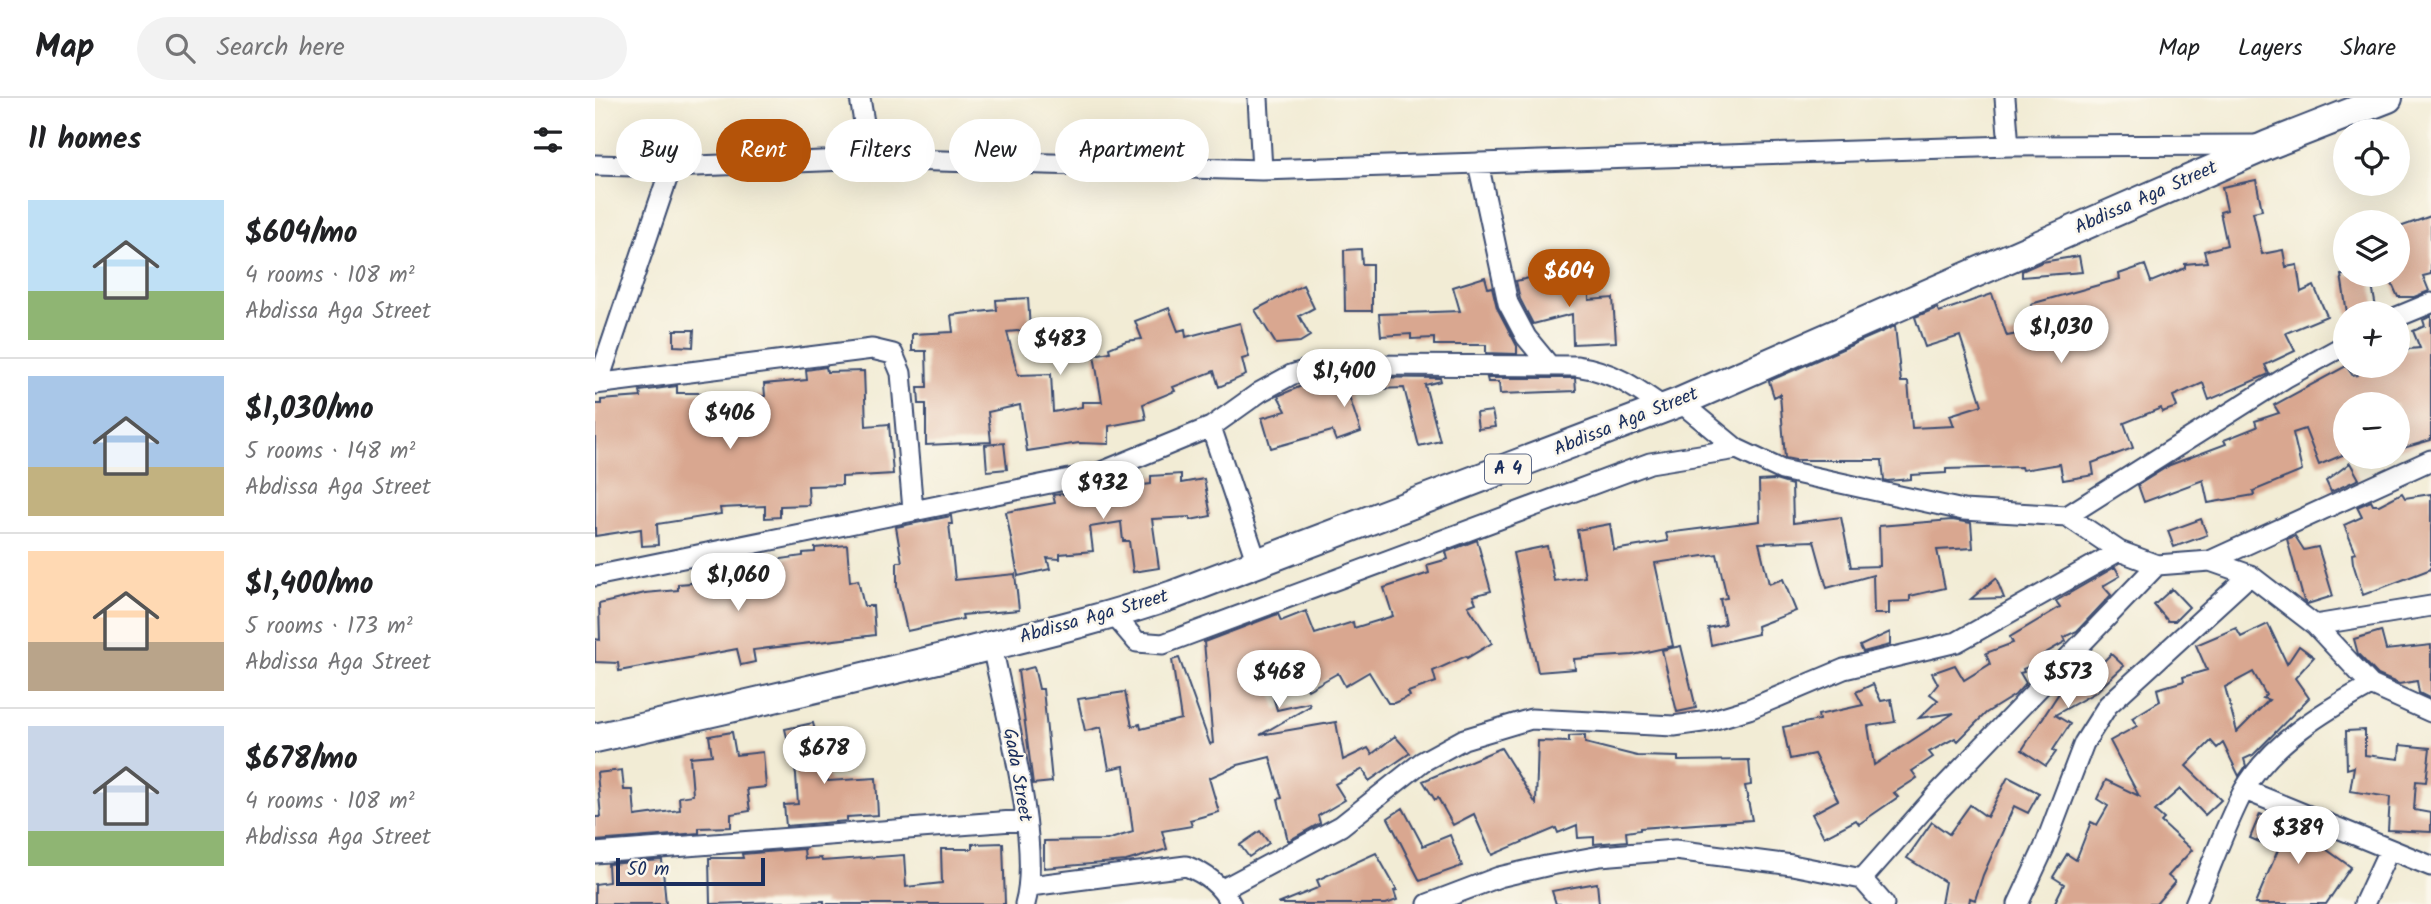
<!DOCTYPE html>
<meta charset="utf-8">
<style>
:root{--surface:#fff;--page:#f2f2f2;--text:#202124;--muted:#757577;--line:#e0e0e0;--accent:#b45309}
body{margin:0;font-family:Kalam,sans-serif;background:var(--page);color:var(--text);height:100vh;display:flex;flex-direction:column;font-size:26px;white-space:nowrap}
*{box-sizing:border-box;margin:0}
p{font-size:23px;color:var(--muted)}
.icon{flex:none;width:38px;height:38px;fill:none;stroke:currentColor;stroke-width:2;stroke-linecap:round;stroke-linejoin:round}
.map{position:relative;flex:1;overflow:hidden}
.side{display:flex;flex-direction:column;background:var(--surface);width:595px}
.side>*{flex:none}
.guide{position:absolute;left:21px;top:21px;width:665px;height:63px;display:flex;gap:14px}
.tools{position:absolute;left:1738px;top:21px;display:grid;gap:14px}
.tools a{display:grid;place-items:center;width:77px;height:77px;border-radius:50%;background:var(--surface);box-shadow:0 7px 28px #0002;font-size:35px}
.scale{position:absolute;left:21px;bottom:18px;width:149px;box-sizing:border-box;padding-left:7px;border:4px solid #1b2f5e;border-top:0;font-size:19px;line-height:24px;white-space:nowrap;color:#1b2f5e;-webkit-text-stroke:5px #fbf7ec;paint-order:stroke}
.price{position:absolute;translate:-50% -60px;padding:0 16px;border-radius:24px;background:#fff;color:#222;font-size:23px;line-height:46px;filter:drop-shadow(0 2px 4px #0008)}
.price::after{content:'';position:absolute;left:50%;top:42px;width:21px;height:16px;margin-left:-10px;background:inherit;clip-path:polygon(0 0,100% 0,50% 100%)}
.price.selected{background:var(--accent);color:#fff}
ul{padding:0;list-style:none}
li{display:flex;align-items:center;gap:21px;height:175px;padding:0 28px}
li+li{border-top:2px solid var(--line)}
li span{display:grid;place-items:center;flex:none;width:196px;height:140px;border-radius:0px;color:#555}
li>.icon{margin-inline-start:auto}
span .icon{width:84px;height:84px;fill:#fffc;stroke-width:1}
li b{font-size:30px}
h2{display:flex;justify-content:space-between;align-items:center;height:84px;padding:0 28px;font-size:30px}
.pill{padding:0 24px;border-radius:32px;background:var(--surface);box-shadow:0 7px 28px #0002;font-size:24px;line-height:63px}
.pill.selected{background:var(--accent);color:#fff}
header{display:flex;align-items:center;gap:42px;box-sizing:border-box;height:98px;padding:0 35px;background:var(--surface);border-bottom:2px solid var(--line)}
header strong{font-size:33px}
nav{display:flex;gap:38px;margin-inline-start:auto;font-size:24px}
.search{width:490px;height:63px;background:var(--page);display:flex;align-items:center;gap:18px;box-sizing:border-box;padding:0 24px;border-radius:38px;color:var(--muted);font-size:26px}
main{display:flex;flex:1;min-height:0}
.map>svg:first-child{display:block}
</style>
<header>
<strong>Map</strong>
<div class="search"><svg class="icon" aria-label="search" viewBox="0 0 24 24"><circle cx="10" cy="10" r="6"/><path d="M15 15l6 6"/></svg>Search here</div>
<nav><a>Map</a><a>Layers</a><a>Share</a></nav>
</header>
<main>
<section class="side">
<h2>11 homes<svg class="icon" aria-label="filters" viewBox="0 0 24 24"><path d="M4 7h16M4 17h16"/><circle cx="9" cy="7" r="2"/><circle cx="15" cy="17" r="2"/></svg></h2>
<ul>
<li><span style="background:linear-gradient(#bfe0f5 65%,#8fb573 0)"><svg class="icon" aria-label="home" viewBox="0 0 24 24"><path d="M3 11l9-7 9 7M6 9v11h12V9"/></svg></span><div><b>$604/mo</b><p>4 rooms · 108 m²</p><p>Abdissa Aga Street</p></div></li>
<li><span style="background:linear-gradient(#a9c7e8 65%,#c2b280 0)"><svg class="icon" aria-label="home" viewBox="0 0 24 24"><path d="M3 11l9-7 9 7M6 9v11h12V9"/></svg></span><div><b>$1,030/mo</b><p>5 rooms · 148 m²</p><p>Abdissa Aga Street</p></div></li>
<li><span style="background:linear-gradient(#ffd9b3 65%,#b9a48a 0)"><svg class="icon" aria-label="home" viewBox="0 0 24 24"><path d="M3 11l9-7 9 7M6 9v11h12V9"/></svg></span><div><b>$1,400/mo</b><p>5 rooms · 173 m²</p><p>Abdissa Aga Street</p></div></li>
<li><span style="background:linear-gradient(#c9d6e8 75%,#8fb573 0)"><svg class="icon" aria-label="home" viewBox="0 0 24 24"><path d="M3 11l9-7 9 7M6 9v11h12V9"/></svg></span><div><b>$678/mo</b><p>4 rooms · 108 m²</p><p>Abdissa Aga Street</p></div></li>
</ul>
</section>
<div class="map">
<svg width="1836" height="806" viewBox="0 0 1836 806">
<rect width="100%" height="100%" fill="#fbf7ec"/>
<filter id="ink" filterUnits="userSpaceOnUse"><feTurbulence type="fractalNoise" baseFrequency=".0143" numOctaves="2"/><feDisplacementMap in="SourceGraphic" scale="14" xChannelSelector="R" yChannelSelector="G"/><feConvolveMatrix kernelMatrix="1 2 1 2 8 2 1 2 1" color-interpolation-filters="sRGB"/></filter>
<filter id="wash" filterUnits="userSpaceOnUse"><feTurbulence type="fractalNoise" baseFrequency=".00686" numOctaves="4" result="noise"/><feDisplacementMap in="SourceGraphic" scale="28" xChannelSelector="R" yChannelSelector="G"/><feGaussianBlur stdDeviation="1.57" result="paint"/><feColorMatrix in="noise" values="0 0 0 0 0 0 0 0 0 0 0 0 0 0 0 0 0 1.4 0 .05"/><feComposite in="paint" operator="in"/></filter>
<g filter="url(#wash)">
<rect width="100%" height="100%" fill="#f2ecd5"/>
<g id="blocks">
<path fill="#d9a790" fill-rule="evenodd" d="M1661,82L1667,112L1658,114L1667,156L1688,152L1691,169L1702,167L1706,194L1719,188L1732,218L1691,235L1700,253L1670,267L1674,276L1614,302L1608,285L1578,298L1582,309L1567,314L1566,310L1529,325L1538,350L1497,365L1499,377L1468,382L1465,366L1427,372L1426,369L1351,371V375L1316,377V381L1292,383L1289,382L1287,362H1200L1190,360L1185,296L1179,299L1174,283L1300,228L1306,284H1313L1317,330L1359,328L1355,317L1387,307L1365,238L1330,249L1320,219L1342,210L1344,214L1397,196L1412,238L1443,232L1436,206L1525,181L1524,176L1550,167L1556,184L1590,170V166L1612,164L1609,153L1632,147L1625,114L1632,112L1627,89Z
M1836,118V176L1828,178L1834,193L1819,199H1803L1793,177H1802V130Z
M766,151L767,166H777V213H750L749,152Z
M1484,158L1487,174L1427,179V173L1447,164Z
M956,175L960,192L994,191V202L1018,200L1021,244L978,246L977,216L938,226L925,201L921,183Z
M1746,177H1775L1782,215H1752Z
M890,179L893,190L897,189L902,210L922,248V256L891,255V247H839V240L816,241V236L786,238L784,216L865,213L858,189Z
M708,187L719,210L704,218L715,238L705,244L681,246L660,212Z
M433,200L435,232L412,234L423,277L456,276L458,314L487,309V304H507L499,257L515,254L514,250L531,243L547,241L540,223L574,210L583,233L590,231L591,239L645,225L654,259L647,261L651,277L624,289L619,273L578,289L580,293L548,306L551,321L514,328V346L484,345L432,353L425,307L393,314L396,344L331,347V306H324L323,289H332L331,253H317V236L358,234L356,217L402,212L401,202Z
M1836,218V342L1802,352V306H1750V356L1724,367L1710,331L1698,335L1707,373L1658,393L1659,397L1613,405L1608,382L1549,404L1543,387L1575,367L1631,346L1629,342L1662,329L1660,323L1684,315L1679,307L1751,268L1758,278L1763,277L1762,268H1802V252L1825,250L1818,233L1830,228L1828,222Z
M79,232H99L98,249L79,248Z
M231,269L232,274L269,273L271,328L294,326L298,376L247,379V387L213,388L214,407L185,408V419L170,420V408L125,410L126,416L62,426L63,447L47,448L46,431L0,438V306H6V302L46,299L45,293L82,288V295H130V299L170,298L169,286L212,282L211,272Z
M745,279L845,280L846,283L830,287L845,343L824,348L809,290L752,292L766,334L741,343L737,333L676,350L667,320L691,313L683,298L718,283Z
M892,280H980L981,293L905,296L904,284H893Z
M897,313L900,329L883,331L881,315Z
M409,345L412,371L392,373L390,347Z
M1755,365L1764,381L1736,394L1731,383Z
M586,376V385L609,381L616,418L595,422V419L557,421L564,470L538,474L534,443H528L526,424L495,429L498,453L465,456V461L452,460L455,471L423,478L411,414L460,405L458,397L556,386V378Z
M1180,382L1197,387L1198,425L1246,419L1256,469L1285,468L1284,428L1357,422L1376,425L1378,450L1342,452L1350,490L1315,498V503L1294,504V516H1279L1278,477L1232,490L1219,443L1164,445L1174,486L1188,481L1201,513L1162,528L1163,536L1116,547L1113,530L1130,526L1125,501L1132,500L1122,456L1060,465L1078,548L1038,557L979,561L980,571L943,574L918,455L952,448L959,483L990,479L982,432L1015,426L1019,452L1073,443L1071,435L1165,423L1164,383Z
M1807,395L1810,400L1836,396V471L1768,497L1758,465L1757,456L1761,455L1749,427L1767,419L1762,409L1776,403L1778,407H1784Z
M356,418L357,426H354L360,482L420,476L424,512L367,517L368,521L312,533L302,489V464H307L301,429Z
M1606,421L1612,437L1579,449L1573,433Z
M1700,438L1709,452L1723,449L1738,498L1712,506L1709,503L1692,441Z
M882,442L896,493L878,498L881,505L873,508L897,545L872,560L871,558L838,573L841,584L813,594L815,598L799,605H793L774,574L750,588L743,575L713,592L696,562L670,571L682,612L714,605L715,608L665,637L741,624L748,662L773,650L777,656L800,638L815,655L774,683L768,671L740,686L750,702L723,718L725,725L693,743L683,701L687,700L675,659L643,667L614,680L624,714L595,722L597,728L567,733L572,751L531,763L449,770V743L512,742L538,734L529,668L514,671L506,629L490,633L483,601L530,594L537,628L545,626L546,631L586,621L577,562L584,560L615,646L618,645L609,544L683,516L686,523L711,513L720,536L758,524L759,530L798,518L789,490L834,475L832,467L853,461L851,454Z
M252,447L255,484L263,482L269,508H278L280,537L158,552L160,564L146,567L142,551L24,573L23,565L0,564V541L5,542L4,506L50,495L83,492V486L110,484L109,477L179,469V462L208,458V455L220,454V450Z
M1520,469L1525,478L1508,488L1516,497L1482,533L1469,539L1471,543L1444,559L1446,563L1428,571L1429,574L1425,575L1431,585L1420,597L1391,615L1363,643L1360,640L1334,654L1338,659L1317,673L1322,680L1299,695L1303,699L1264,726L1261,722L1229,739L1217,716L1243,702L1219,656L1195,661L1188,629L1224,622L1223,617L1268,607L1261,594L1278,586L1286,603L1296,601L1300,624L1273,628L1279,667L1359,615L1324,620L1343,602L1335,596L1343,586L1337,575L1360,567L1369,582L1395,566L1391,555L1418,545L1415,539L1465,509L1461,503Z
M1401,480L1409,500L1376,501Z
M1577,491L1594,509L1580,523H1573L1559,507Z
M1673,526L1692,566L1704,548L1719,559L1700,580L1714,600L1658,657L1649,661L1651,668L1644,678L1628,645L1622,650L1616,643L1591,668L1626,702L1610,717L1585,691L1560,713L1569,721L1566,724L1597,752L1573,778L1580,784L1561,806H1459L1469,786L1458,779L1472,756L1481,762L1496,724L1502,727L1513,708L1502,701L1511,682L1544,698L1515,643L1542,628L1537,620L1565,603L1562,591L1589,583L1588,579L1612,572L1601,547L1641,530L1646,539ZM1658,574L1671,597L1668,600L1674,602L1642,634L1630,589Z
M1786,533L1791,552L1836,547V601L1824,595L1822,583L1804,586L1783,577L1763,556L1759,541Z
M1295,534V547L1268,554L1265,548Z
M1086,548L1101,610L1082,614L1067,552Z
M1516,556L1529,568L1501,594L1460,617L1475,626L1458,652L1461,654L1451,668L1427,652L1466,592L1481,584L1495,569L1499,573Z
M439,569L444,591H448L457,684L438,686L423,573Z
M218,625L233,683L281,680L283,717L252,719V723L191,728L189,707L203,706L201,677L190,631Z
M1770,632V657L1804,661L1805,647L1835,650L1831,684L1821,683L1819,712L1836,715V734L1793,732L1795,699L1755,693L1759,669L1752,671L1751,633Z
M137,634L141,657L168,654L171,689L152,691L155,713L136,716V729L104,730V735L0,743V719H6L2,675L27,672L29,692H38L40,718L85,712L84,699L98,697L95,659L117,657L114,638Z
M990,637V645L1042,658L1083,659V663L1154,662L1156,687L1150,688L1157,722L1045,730V732L1031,734L1032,743L999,746V739L983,740L982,727L963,735L961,730L897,757L879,716L858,727L843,700L840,702L828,683L906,650L941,706L943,643L974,644V638Z
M1413,679L1444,695L1433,715L1419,708L1388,777L1380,802L1375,800L1374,806H1346L1350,784L1312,760L1337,724L1354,736L1375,707L1392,719Z
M808,710L828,748L855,737L867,768L825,783L793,720Z
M1665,716L1716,739L1720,734L1732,743L1728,749L1756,769L1731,806H1660L1683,752L1655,740Z
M665,733L674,745L654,759L645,747Z
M408,745L410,806H229V803L115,806L114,760H148L147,756L209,751L210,761L226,760L227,763L309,757L311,789L347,785L346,751H377V746Z
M781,755L802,792L799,793L802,802L791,806H683L725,789L722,782Z
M67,762L71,806H0V786L14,784L13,766Z
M1002,785L1004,806H961L957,793Z"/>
</g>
</g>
<g filter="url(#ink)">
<use href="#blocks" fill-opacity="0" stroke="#3b4b70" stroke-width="2"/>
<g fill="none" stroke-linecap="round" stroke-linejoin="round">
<defs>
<path id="minor" d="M265,0L275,61
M663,0L667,72
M1410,0L1414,48
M883,65L913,205L931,239L954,267
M0,67L76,69L275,61L667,72L1414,48L1664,47
M1802,219L1836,205
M3,285L76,69
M0,286L277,251L298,256L306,275L318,412
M1085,304L1142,351L1187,372L1368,412L1472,418L1524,453L1562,467L1615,463L1836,362
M616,329L662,465
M1472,418L1690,280L1750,247
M1615,463L1655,477L1720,527L1776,587L1836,614
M0,478L504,375L616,329L665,294L696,277L715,271L744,267L981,268C1017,273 1040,289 1069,310
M519,517L542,544L568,546L1055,365L1142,351
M1720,527L1836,508
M397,548C410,613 447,747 430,806
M1650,692L1836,768
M0,755L431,722
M1267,781L1344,694L1562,467
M435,788L591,768C611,776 625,786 636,806
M628,791L746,728L827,664L869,641L936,621L1079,628L1114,623L1154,611L1249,571L1362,544L1524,453
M833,806L904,779L951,768L1005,758L1080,752L1197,767L1267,781L1289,806
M1423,806L1449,750L1489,645L1513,607L1655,477
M1600,806C1616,769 1630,728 1649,692C1677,644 1729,613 1776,587
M1769,806L1794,752"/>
<path id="highway" d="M0,640C116,615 232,588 347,560C425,540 503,523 578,497L1085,304L1673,47L1793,0"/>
</defs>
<use href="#minor" stroke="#3b4b70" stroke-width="23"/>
<use href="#highway" stroke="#3b4b70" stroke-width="32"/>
<use href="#minor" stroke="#fff" stroke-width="19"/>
<use href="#highway" stroke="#fff" stroke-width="28"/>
</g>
</g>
<g text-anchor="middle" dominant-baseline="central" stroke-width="5" stroke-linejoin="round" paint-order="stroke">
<rect fill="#fbf7ec" stroke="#5e6b89" stroke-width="2" x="890" y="356.5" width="46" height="29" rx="5"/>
<g font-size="18" font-weight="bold" fill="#1b2f5e">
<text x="913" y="371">A 4</text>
</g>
<g font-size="19" fill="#1b2f5e" stroke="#fbf7ec">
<text transform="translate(1551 100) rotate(-24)">Abdissa Aga Street</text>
<text transform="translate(1031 324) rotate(-22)">Abdissa Aga Street</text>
<text transform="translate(499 519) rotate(-16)">Abdissa Aga Street</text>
<text transform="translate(422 677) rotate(80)">Gada Street</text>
</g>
</g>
</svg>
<div class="tools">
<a><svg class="icon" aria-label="locate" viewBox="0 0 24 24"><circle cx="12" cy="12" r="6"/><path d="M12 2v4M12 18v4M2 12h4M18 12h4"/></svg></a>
<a><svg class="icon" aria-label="layers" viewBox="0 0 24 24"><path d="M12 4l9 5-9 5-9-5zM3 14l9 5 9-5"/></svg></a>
<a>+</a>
<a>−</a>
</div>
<div class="scale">50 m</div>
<b class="price selected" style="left:974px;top:211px">$604</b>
<b class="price" style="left:1466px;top:267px">$1,030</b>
<b class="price" style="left:465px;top:279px">$483</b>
<b class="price" style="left:749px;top:311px">$1,400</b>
<b class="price" style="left:135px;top:353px">$406</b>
<b class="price" style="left:508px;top:423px">$932</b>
<b class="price" style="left:143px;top:515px">$1,060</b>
<b class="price" style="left:684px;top:612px">$468</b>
<b class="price" style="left:1473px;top:612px">$573</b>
<b class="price" style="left:229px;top:688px">$678</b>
<b class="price" style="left:1703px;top:768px">$389</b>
<div class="guide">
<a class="pill">Buy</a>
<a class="pill selected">Rent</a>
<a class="pill">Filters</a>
<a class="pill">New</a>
<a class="pill">Apartment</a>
</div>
</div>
</main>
